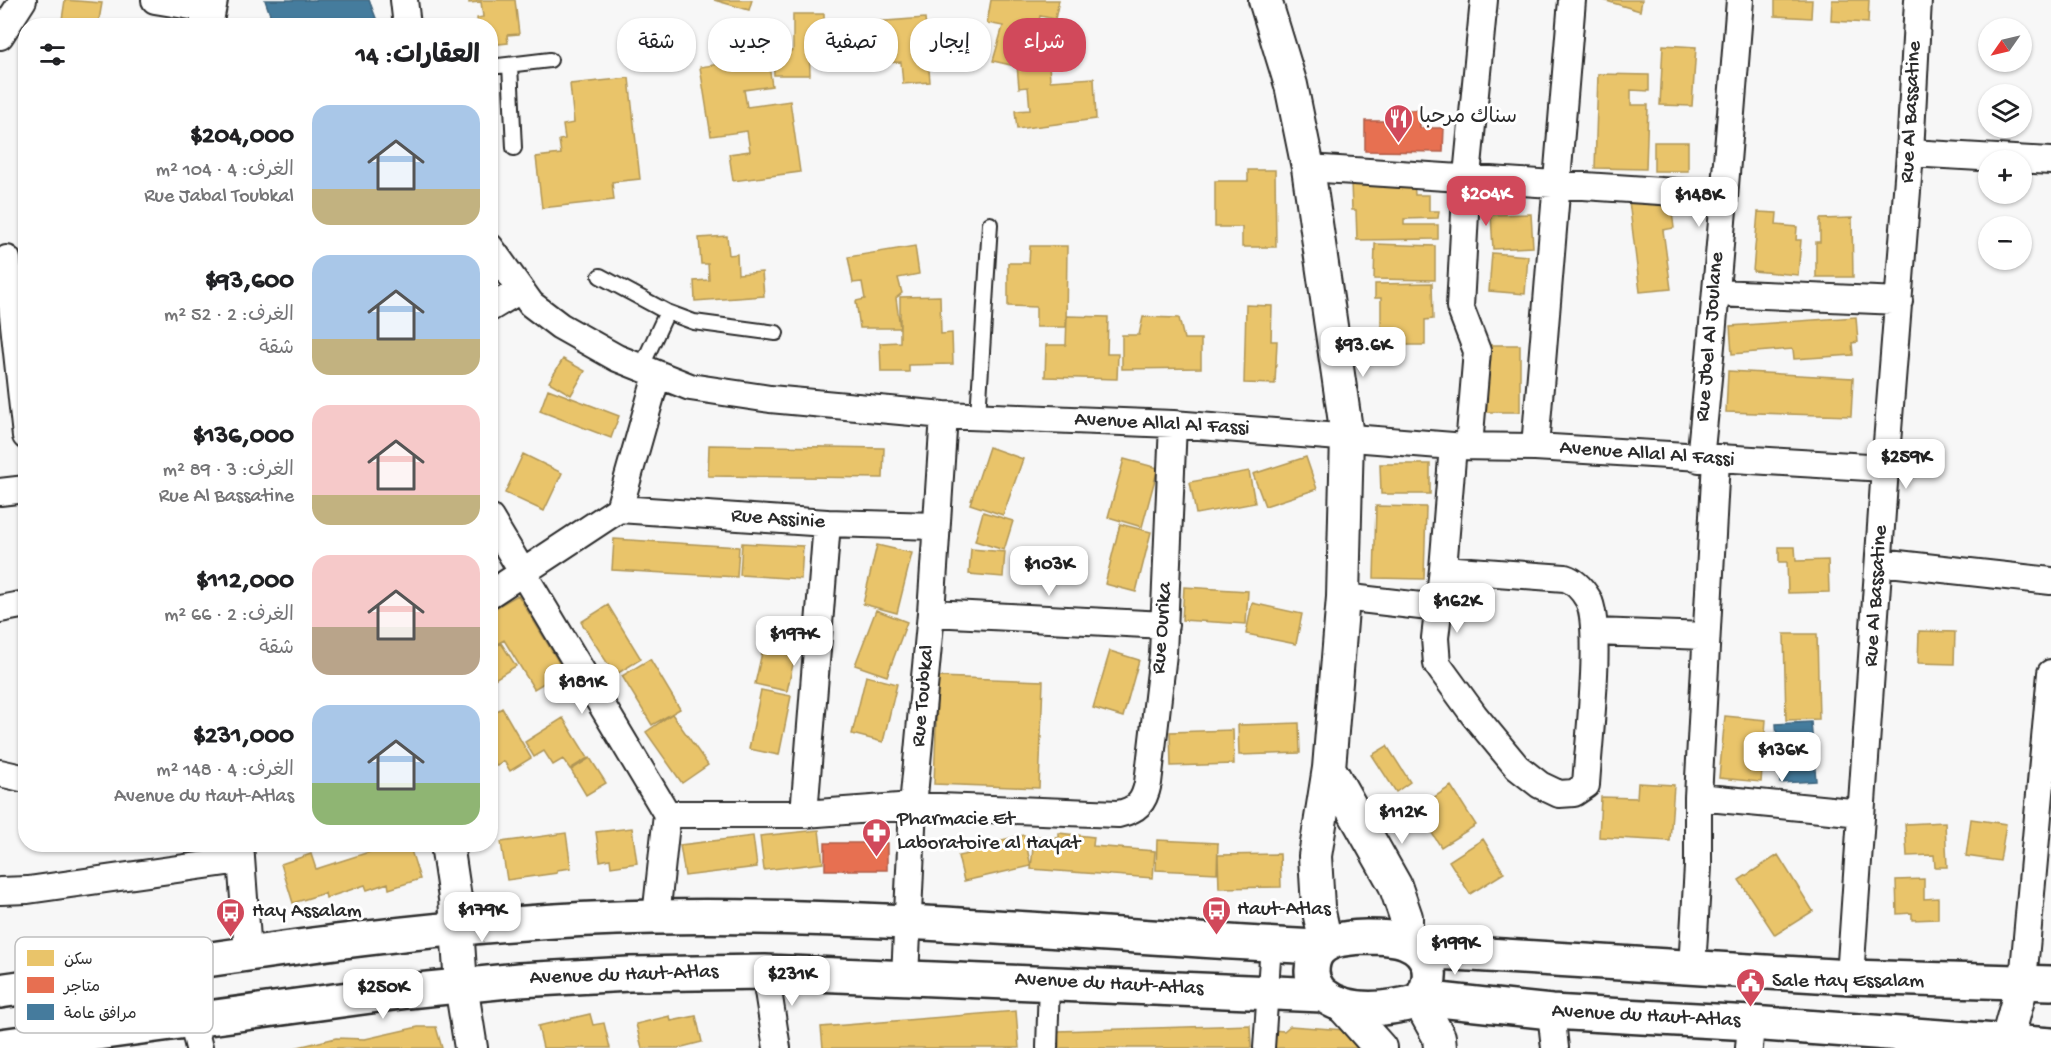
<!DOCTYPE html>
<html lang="ar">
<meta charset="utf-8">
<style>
:root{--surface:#fff;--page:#f2f2f2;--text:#202124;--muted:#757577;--accent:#d1495b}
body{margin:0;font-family:"Gochi Hand","Playpen Sans Arabic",sans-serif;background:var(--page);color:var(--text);direction:rtl;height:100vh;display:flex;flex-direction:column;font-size:22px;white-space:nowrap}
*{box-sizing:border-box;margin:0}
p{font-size:20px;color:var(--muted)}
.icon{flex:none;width:33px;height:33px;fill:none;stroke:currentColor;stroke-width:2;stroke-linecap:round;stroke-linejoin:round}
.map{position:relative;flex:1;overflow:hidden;direction:ltr}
.side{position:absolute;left:18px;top:18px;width:480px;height:834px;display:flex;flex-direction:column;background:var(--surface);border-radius:24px;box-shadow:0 2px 4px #0004;direction:rtl}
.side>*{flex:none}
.banner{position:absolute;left:516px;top:18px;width:570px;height:54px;direction:rtl;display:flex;gap:12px}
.needle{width:39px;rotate:236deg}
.controls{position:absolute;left:1978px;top:18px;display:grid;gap:12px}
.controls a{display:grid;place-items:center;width:54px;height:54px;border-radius:50%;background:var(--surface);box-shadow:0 2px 4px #0004;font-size:30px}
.price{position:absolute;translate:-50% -51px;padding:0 14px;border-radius:12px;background:#fff;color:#222;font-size:20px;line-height:39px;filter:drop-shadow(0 2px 3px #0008)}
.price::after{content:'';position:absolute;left:50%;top:36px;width:18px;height:14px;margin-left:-9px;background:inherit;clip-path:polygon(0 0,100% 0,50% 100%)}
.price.on{background:var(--accent);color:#fff}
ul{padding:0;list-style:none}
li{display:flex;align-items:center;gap:18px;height:150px;padding:0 18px}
li span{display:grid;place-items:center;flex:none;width:168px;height:120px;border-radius:18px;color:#555}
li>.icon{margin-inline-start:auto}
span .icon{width:72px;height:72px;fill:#fffc;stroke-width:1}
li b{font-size:26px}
h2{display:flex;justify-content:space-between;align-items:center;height:72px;padding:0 18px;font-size:26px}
.chip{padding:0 21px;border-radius:24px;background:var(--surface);box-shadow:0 2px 4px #0004;font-size:21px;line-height:54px}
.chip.on{background:var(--accent);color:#fff}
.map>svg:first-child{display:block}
</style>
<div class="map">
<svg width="2051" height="1048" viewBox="0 0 2051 1048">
<rect width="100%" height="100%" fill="#f7f7f7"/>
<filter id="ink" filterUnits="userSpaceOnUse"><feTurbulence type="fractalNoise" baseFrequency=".0167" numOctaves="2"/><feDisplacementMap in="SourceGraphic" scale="12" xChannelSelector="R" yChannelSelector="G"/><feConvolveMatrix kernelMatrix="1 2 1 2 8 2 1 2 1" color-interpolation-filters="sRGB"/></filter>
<g filter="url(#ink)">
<path fill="#e9c46a" stroke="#b09657" stroke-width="1.5" d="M65,0L102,3L98,26H61Z
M469,0H515L519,34L507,35L508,43L490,45V26H478L477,18L483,17L481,2L469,3Z
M714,0H752L749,10Z
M991,0H1059L1055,19L1040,16L1037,31L1048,33L1043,59L1017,53L1015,66L993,61L1003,26L987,23Z
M1603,0H1642L1640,11Z
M1775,0H1812L1811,18L1775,16Z
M1832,0H1869L1868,23L1831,21Z
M793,14H824V39H809L810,75H774L773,50L793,51Z
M925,18L930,82L903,84L901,62L862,64L859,23Z
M1663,45L1696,47L1692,106L1660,105Z
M767,52L772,86L744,90L747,107L790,101L800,172L733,181L729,154L750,151L747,131L711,136L700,67L732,62V57Z
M1049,63L1050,81L1094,78L1096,119L1017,129L1015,111L1030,110L1028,87L1019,88L1017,65Z
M1598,74L1649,75V91L1631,90V105H1648L1646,169L1595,168Z
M629,78L640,179L612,182L614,200L542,208L536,157L561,154L559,140L565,139L563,125L574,123L570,84Z
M1654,142H1688V171H1654Z
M1248,170H1275L1276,247H1242V227H1215V181H1248Z
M1414,181L1415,195H1429V211H1439L1438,218L1404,219V225H1438V239L1357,240L1356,210H1352L1351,182Z
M1670,196L1674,228L1663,230L1671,289L1640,292L1629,201Z
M1758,212L1777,213L1776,225L1797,227L1796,240H1801L1798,275L1753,271Z
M1531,214L1533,247L1493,249L1491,215Z
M1852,218L1853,277H1816V242H1820V219Z
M727,236L729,255L737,254L738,274L762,272L764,296L695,301L694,281L709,280L708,264H701L699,238Z
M1375,244L1435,246V280L1374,279Z
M915,246L919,274L898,278L902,293L896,298L900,328H860L856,301L865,299L862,282L853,283L848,257Z
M1030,246H1067L1066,327H1036V307L1008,306V263H1029Z
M1492,253L1528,256L1525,294L1489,291Z
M1432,283L1433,319L1425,320V345H1381V298H1375V284Z
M940,296L941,334L952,333L953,364L909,365V372H881L880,343L900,342V297Z
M1246,305L1272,306L1271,341H1277L1275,384L1244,383Z
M1067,316L1108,317L1107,354H1118L1117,379L1045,377L1046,345H1066Z
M1143,317L1179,318L1184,339H1201V368L1122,369V335H1139Z
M1856,317L1858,342L1852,343L1853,355L1794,359L1793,349L1732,354L1730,326Z
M1481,345H1520V412H1480Z
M563,359L585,371L571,395L549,382Z
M1728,371L1853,378L1851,416L1726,412Z
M548,389L619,416L611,438L540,411Z
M709,445L884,448L883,478L708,476Z
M989,447L1023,459L1003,515L970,504Z
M523,454L562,473L544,511L505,493Z
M1306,457L1317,489L1265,506L1253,474Z
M1124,459L1158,468L1142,527L1108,517Z
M1380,464H1430V494H1381Z
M1249,471L1255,503L1196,514L1190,482Z
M1376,506L1426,507L1424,579L1374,578Z
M983,512L1013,521L1004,550L975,541Z
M1120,524L1151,532L1136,592L1105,584Z
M614,539L739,547L737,577L612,570Z
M742,543L803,546L801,579L740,575Z
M877,545L912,553L897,613L863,604Z
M1779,547H1795L1796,561L1828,560L1829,592L1788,593L1787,562H1779Z
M971,549L1005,552L1003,577L969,574Z
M1184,587L1248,591L1246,624L1182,620Z
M518,595L564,671L534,689L504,640L490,648V611Z
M1252,603L1302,614L1296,644L1246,634Z
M608,605L641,659L615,675L581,622Z
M876,610L907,622L887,676L855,665Z
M769,621L801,629L787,691L755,684Z
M1919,631L1955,632L1954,664L1918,663Z
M1784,634H1817L1819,719L1786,720Z
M501,643L516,666L490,682V650Z
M1110,651L1139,660L1123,717L1093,708Z
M650,659L680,709L652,725L622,676Z
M866,676L897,684L883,742L852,734Z
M938,677L1043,681L1039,788L934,784Z
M761,690L791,696L779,755L749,749Z
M502,708L531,758L510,771L504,761L497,766L490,755V715Z
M672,714L708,765L682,783L646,732Z
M1725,716L1766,720L1761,782L1719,778Z
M563,718L588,758L570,769L563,759L553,765L544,751L534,757L525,742Z
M1299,723L1300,753L1239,755L1238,725Z
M1233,730L1234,764L1171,766L1170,732Z
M1387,746L1410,782L1396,792L1372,755Z
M590,758L606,783L586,795L571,770Z
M1638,783L1674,785L1670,841L1599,837L1601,797L1637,798Z
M1451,786L1476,825L1441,847L1416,809Z
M1971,819L2006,824L2000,861L1966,856Z
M1945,822L1947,867H1935L1934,855L1907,856L1905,824Z
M632,828L637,863L611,867L610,859L600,861L596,832Z
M819,830L823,863L764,870L760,836Z
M566,833L571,868L557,870V873L507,880L501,842Z
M1059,833L1094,837L1093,846L1155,851L1153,878L1031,869L1034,836L1059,838Z
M1024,835L1031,866L964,881L958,856L968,854L967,848Z
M753,836L757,867L685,876L680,845Z
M1483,839L1504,873L1470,894L1449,861Z
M1157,840L1218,843L1217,873L1156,870Z
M394,844H409L420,879L389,889L388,883L367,890L365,885L326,898L325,893L293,903L281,864L311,854L316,869Z
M1280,854L1281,887L1219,888L1218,855Z
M1778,855L1813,911L1775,935L1739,880Z
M1924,879V899L1938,898V919L1912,920V913L1897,914L1896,880Z
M1016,1011L1019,1048H823L821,1027Z
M590,1014L593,1025L604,1023L610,1048H543L538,1026Z
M670,1016L671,1021L696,1016L702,1042L678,1048H642L636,1024Z
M1250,1025L1251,1048H1059L1058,1031Z
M1290,1026L1345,1030L1361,1048H1271L1272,1030L1284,1031Z
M418,1027H436L442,1048H294L336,1038L365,1039Z"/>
<path fill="#e76f51" stroke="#af5b46" stroke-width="1.5" d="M1401,110H1420V128H1444L1443,152L1365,151V121H1401Z
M825,843H887V870H825Z"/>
<path fill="#457b9d" stroke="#3d637b" stroke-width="1.5" d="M265,0H369L379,26H274Z
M1811,722L1816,781L1780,783L1776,724Z"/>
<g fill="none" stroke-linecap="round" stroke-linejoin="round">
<defs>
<path id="service" d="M510,65L514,148
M490,67L550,60
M600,276L667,312L694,322L776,333
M641,368L667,312
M978,416L990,224"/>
<path id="pedestrian" d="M1047,1048L1049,982
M1264,1048L1271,944"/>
<path id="minor" d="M155,0L209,9
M404,0L407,26
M0,36L23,0
M1910,153L2051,161
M1308,168L1722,195
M490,247L531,304L560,326L617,358L690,387L770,399L944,415L1173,424L1453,446L1535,447L1885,468
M7,259L26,436
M1717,293L1899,301
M490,308L520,290
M1469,446L1477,351L1460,307L1467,176L1484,0
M1535,447L1572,0
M1700,459C1716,306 1728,153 1740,0
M0,492L26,489
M619,509L827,523L936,526
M490,518L667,814L656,917
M1880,562L2051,581
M1443,569L1565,578C1575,581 1582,589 1588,599C1603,626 1588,748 1586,785L1574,793L1559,794L1540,785L1517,767L1474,715L1437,664L1435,638L1443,569L1453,446
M490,594L619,509L657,375
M1343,597L1438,608
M0,609L26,604
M931,613L1165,625
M1595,632L1706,636
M0,773L26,779
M1698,797L1861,813
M667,814H804L913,806L1118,814C1137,810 1144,803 1148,783L1163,654L1173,424
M804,814L827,523
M240,844L248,953
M0,891L28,890L241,860
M1692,968L1698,866V797L1716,460
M765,972L777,1048
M905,977L913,806L931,613L944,415
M1850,977L1885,468L1910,153L1918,0
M2023,981L2051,673
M1551,1012L1555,1048
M192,1019L199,1048
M1749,1048L1751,1023"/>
<path id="tertiary" d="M1265,0L1291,85L1308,168L1347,436L1343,597L1329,768L1315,856L1318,907L1326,944
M206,26L211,0
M1329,768L1395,885L1406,917V941
M447,844L455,898L461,985L471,1048
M1419,1001L1439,1037L1440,1048
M1340,1003L1380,1048
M2005,1048L2023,981"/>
<path id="secondary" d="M1367,937C1380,937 1394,937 1406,942C1432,952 1436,980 1419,1001C1390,1009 1349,1015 1324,995C1317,990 1312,979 1312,971C1313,939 1342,938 1367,937Z
M1421,951L1850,977L2051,983
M0,991C218,958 434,921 654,917C876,913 1098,936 1319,947
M1421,998L1551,1012L1751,1023L2051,1045
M0,1046L408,991L519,980L629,974L765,972L1323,995"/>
</defs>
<use href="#service" stroke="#2b2b2b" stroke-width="18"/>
<use href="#pedestrian" stroke="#2b2b2b" stroke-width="24"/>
<use href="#minor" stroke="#2b2b2b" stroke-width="30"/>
<use href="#tertiary" stroke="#2b2b2b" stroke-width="36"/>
<use href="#secondary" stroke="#2b2b2b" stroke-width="38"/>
<use href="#service" stroke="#fff" stroke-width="14"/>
<use href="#pedestrian" stroke="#fff" stroke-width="20"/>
<use href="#minor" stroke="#fff" stroke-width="26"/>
<use href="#tertiary" stroke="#fff" stroke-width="32"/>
<use href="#secondary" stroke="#fff" stroke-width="33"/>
</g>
</g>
<defs>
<symbol id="restaurant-pin" viewBox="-11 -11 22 30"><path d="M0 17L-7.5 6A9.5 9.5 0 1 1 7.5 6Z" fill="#d1495b" stroke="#fff"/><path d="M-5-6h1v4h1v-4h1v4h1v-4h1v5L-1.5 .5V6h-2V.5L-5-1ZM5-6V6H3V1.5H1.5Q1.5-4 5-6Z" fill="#fff"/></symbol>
<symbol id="pharmacy-pin" viewBox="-11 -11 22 30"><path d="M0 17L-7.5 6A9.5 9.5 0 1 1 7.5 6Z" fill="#d1495b" stroke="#fff"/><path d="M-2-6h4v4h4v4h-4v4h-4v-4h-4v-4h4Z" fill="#fff"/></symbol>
<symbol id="bus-pin" viewBox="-11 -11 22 30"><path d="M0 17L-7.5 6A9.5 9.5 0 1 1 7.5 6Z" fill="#d1495b" stroke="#fff"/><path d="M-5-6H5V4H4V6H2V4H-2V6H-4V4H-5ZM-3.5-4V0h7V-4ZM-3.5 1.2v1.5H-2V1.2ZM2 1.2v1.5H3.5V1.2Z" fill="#fff"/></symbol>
<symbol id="civic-pin" viewBox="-11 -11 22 30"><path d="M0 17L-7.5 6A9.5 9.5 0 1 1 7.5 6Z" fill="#d1495b" stroke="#fff"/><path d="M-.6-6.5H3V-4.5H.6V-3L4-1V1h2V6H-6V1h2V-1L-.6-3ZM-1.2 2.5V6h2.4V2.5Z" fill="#fff"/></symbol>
</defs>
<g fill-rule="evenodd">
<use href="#restaurant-pin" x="1382" y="102" width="33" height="45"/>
<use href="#pharmacy-pin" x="860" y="816" width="33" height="45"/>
<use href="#bus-pin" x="1200" y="894" width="33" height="45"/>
<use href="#bus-pin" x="214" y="896" width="33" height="45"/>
<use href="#civic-pin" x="1734" y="966" width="33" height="45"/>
</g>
<g text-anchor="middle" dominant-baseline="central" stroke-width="6" stroke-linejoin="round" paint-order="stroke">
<g font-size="21" fill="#2b2b2b" stroke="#fff">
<text transform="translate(1912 112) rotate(-87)">Rue Al Bassatine</text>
<text transform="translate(1711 337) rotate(-85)">Rue Jbel Al Joulane</text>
<text transform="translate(1162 425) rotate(3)">Avenue Allal Al Fassi</text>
<text transform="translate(1647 455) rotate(4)">Avenue Allal Al Fassi</text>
<text transform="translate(778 520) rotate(4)">Rue Assinie</text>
<text transform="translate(1877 596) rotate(-86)">Rue Al Bassatine</text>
<text transform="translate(1163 628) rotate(-86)">Rue Ourika</text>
<text transform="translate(924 696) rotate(-85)">Rue Toubkal</text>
<text transform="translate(624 976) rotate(-2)">Avenue du Haut-Atlas</text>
<text transform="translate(1109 985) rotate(3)">Avenue du Haut-Atlas</text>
<text transform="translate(1646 1017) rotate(3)">Avenue du Haut-Atlas</text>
</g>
<g font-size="21" fill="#2b2b2b" stroke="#fff" text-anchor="start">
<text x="1419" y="118">سناك مرحبا</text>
<text x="897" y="820">Pharmacie Et<tspan x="897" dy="24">Laboratoire al Hayat</tspan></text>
<text x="1237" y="910">Haut-Atlas</text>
<text x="252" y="912">Hay Assalam</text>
<text x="1772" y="982">Sale Hay Essalam</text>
</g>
</g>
<rect x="15" y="937" width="198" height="96" rx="9" fill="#fff" stroke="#bfbfbf" stroke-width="1.5"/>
<rect x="27" y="950" width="27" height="16" fill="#e9c46a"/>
<rect x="27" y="977" width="27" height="16" fill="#e76f51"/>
<rect x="27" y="1004" width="27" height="16" fill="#457b9d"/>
<g font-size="16" fill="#2b2b2b">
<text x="64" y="964">سكن</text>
<text x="64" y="991">متاجر</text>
<text x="64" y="1018">مرافق عامة</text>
</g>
</svg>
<div class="controls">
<a><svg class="needle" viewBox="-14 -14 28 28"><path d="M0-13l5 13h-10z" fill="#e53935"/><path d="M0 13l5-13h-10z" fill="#757577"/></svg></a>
<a><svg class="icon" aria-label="layers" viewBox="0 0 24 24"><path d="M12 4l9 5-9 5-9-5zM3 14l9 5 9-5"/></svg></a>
<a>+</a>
<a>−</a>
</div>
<b class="price on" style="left:1486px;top:227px">$204K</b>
<b class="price" style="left:1699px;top:228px">$148K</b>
<b class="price" style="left:1363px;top:378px">$93.6K</b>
<b class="price" style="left:1906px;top:490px">$259K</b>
<b class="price" style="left:1049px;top:597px">$103K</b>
<b class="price" style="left:1457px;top:634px">$162K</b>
<b class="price" style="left:794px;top:667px">$197K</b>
<b class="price" style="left:582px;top:715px">$181K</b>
<b class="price" style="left:1782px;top:783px">$136K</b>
<b class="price" style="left:1402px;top:845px">$112K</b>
<b class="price" style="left:482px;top:943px">$179K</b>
<b class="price" style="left:1455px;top:976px">$199K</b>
<b class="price" style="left:792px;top:1007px">$231K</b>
<b class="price" style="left:383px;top:1020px">$250K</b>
<div class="banner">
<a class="chip on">شراء</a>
<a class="chip">إيجار</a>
<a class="chip">تصفية</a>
<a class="chip">جديد</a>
<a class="chip">شقة</a>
</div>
<section class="side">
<h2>العقارات: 14<svg class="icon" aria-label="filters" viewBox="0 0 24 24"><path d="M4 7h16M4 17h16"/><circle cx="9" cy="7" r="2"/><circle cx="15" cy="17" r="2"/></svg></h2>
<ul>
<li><span style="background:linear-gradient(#a9c7e8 70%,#c2b280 0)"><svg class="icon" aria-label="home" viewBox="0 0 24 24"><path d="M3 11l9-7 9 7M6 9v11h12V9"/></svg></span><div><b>$204,000</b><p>الغرف: 4 · 104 m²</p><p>Rue Jabal Toubkal</p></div></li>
<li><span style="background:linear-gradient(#a9c7e8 70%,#c2b280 0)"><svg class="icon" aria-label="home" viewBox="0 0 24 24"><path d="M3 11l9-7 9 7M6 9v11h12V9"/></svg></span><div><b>$93,600</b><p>الغرف: 2 · 52 m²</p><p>شقة</p></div></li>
<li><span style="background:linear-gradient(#f6c9c9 75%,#c2b280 0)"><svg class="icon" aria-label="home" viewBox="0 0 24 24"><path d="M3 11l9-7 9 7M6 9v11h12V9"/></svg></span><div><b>$136,000</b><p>الغرف: 3 · 89 m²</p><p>Rue Al Bassatine</p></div></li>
<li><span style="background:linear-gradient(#f6c9c9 60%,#b9a48a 0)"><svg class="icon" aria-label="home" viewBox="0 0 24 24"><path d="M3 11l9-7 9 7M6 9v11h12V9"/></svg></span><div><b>$112,000</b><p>الغرف: 2 · 66 m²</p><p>شقة</p></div></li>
<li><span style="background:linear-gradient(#a9c7e8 65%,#8fb573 0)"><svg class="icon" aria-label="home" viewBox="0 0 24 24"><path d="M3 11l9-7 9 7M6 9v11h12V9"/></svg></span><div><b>$231,000</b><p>الغرف: 4 · 148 m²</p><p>Avenue du Haut-Atlas</p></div></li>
</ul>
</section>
</div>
